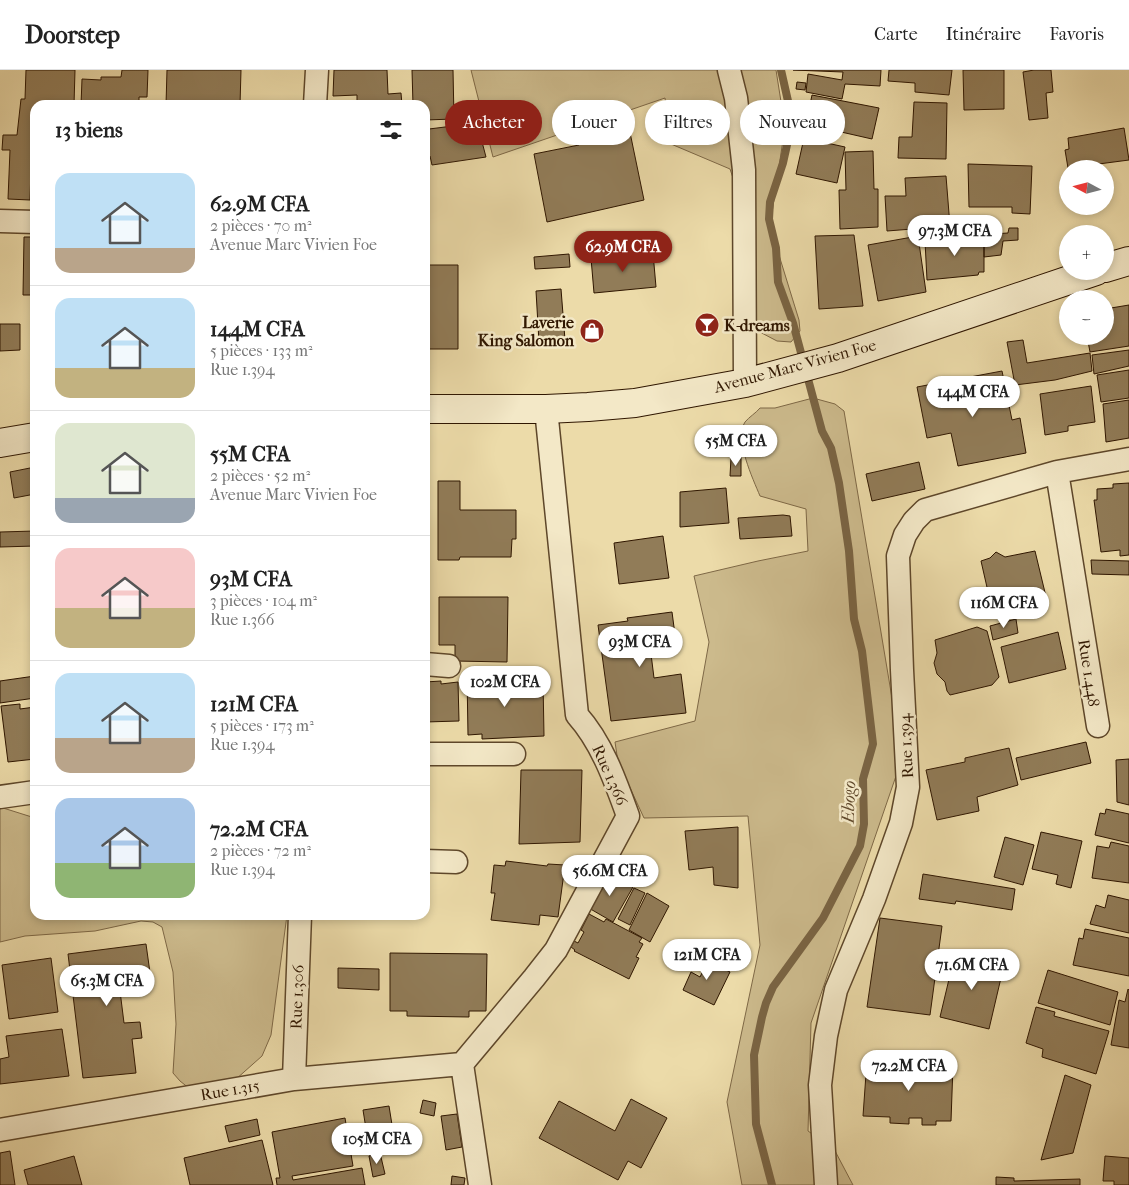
<!DOCTYPE html>
<html lang="fr">
<meta charset="utf-8">
<style>
:root{--surface:#fff;--page:#f2f2f2;--text:#222;--muted:#767676;--line:#e0e0e0;--accent:#8f2418}
body{margin:0;font-family:"IM FELL French Canon",serif;background:var(--page);color:var(--text);height:100vh;display:flex;flex-direction:column;font-size:19px;white-space:nowrap}
*{box-sizing:border-box;margin:0}
p{font-size:16px;color:var(--muted)}
.icon{flex:none;width:28px;height:28px;fill:none;stroke:currentColor;stroke-width:2;stroke-linecap:round;stroke-linejoin:round}
.map{position:relative;flex:1;overflow:hidden}
.side{position:absolute;left:30px;top:30px;width:400px;height:820px;display:flex;flex-direction:column;background:var(--surface);border-radius:15px;box-shadow:0 2px 8px #0003}
.side>*{flex:none}
.banner{position:absolute;left:445px;top:30px;width:475px;height:45px;display:flex;gap:10px}
.needle{width:32px;rotate:277deg}
.buttons{position:absolute;left:1059px;top:90px;display:grid;gap:10px}
.buttons a{display:grid;place-items:center;width:55px;height:55px;border-radius:50%;background:var(--surface);box-shadow:0 2px 8px #0003;font-size:25px}
.price{position:absolute;translate:-50% -42px;padding:0 11px;border-radius:18px;background:#fff;color:#222;font-size:16px;line-height:32px;filter:drop-shadow(0 1px 2px #0008)}
.price::after{content:'';position:absolute;left:50%;top:30px;width:15px;height:11px;margin-left:-8px;background:inherit;clip-path:polygon(0 0,100% 0,50% 100%)}
.price.on{background:var(--accent);color:#fff}
ul{padding:0;list-style:none}
li{display:flex;align-items:center;gap:15px;height:125px;padding:0 25px}
li+li{border-top:1px solid var(--line)}
li span{display:grid;place-items:center;flex:none;width:140px;height:100px;border-radius:15px;color:#555}
li>.icon{margin-inline-start:auto}
span .icon{width:60px;height:60px;fill:#fffc;stroke-width:1}
li b{font-size:21px}
h2{display:flex;justify-content:space-between;align-items:center;height:60px;padding:0 25px;font-size:21px}
.pill{padding:0 18px;border-radius:22px;background:var(--surface);box-shadow:0 2px 8px #0003;font-size:18px;line-height:45px}
.pill.on{background:var(--accent);color:#fff}
header{display:flex;align-items:center;gap:30px;box-sizing:border-box;height:70px;padding:0 25px;background:var(--surface);border-bottom:1px solid var(--line)}
header strong{font-size:24px}
nav{display:flex;gap:28px;margin-inline-start:auto;font-size:18px}
.map>svg:first-child{display:block}
</style>
<header>
<strong>Doorstep</strong>
<nav><a>Carte</a><a>Itinéraire</a><a>Favoris</a></nav>
</header>
<div class="map">
<svg width="1129" height="1115" viewBox="0 0 1129 1115">
<rect width="100%" height="100%" fill="#ecdba9"/>
<filter id="stains"><feTurbulence type="fractalNoise" baseFrequency=".004" numOctaves="4"/><feColorMatrix values="0 0 0 0 .2 0 0 0 0 .09 0 0 0 0 .02 0 0 0 .5 -.17"/></filter>
<radialGradient id="worn" r=".72"><stop offset=".6" stop-color="#630" stop-opacity="0"/><stop offset="1" stop-color="#630" stop-opacity=".3"/></radialGradient>
<path fill="#ccba8c" stroke="#7e6846" d="M471,0H776L785,57L770,156L799,250L800,261L791,272L777,271L756,260L748,153L730,99L671,74L665,28L493,87Z
M813,328L835,334L844,341L897,658L896,706L811,953L808,1061L834,1079L853,1115H742L727,1032L760,875L748,746L644,748L618,692L615,672L695,651L709,572L694,506L758,491L808,481L806,439L760,426C753,409 734,369 745,352C749,347 756,343 760,338H775Z
M0,737L35,748V845H287L271,965L262,986L235,1010L190,1019L180,1011L173,1003L176,954L173,902L162,857L153,852L141,851L95,861L25,866L0,872Z"/>
<g fill="none" stroke-linecap="round" stroke-linejoin="round">
<path stroke="#7a6443" stroke-width="8" d="M772,1115L756,1054L754,985L762,947L766,933L773,917L823,848L860,776L864,754L863,709L873,674L862,581L854,549L849,481L839,413L831,378L822,361L793,253L778,212L776,178L769,149L770,132L783,93L789,66L790,51L788,31L781,0"/>
</g>
<path fill="#917c58" stroke="#2f1600" d="M26,0H75L74,35H35V66H32L30,130L8,129L10,80H2L3,65H17L21,29H25Z
M122,0H148L147,27H139V35H81L82,9L101,10V7H121Z
M167,0H241L240,35H166Z
M334,0H387L388,24L401,23L402,35H357V25L333,26Z
M412,0H453L454,49L425,50V35H413Z
M793,0H881L880,16L845,14L842,29L806,22L808,4L842,10L843,2Z
M889,0H952L949,25L915,22V13L888,11Z
M963,0H1004V39L964,40Z
M1034,0H1051L1053,22L1046,23L1048,48L1029,50L1023,2Z
M797,12L806,13L805,20L796,19Z
M812,25L879,38L872,69L806,54Z
M914,32L947,33L946,89L898,88L899,67H912Z
M627,48L644,130L547,152L534,84L579,75L576,59Z
M477,53L486,87L432,95L430,86L425,87V57H429V59Z
M1124,58L1129,90L1068,98L1065,80L1069,79L1068,68Z
M33,68H35V102H31Z
M804,68L845,77L837,113L796,104Z
M873,81L874,119H878V157L840,159L839,120H846L845,82Z
M968,94L1032,96L1030,144L1012,143V137H969Z
M946,106L950,156L887,161L885,126H906L905,108Z
M1009,158H1018V170L1003,171L1001,185L984,187V170L977,169L978,165L1008,163Z
M854,165L863,236L819,239L815,166Z
M978,165L977,169L984,170V202H979L978,205L927,210L925,171L951,169V166Z
M918,166L926,222L878,231L868,175Z
M24,167H35V225H23Z
M653,183L656,217L594,223L591,188Z
M569,184L570,197L535,199L534,187Z
M425,195H458V279H425Z
M561,219L565,270L539,272L536,221Z
M1129,235V276L1090,282L1087,266H1105V239Z
M0,254H20V280L0,281Z
M1023,270L1027,293L1090,283L1092,301L1055,310L1015,315L1007,272Z
M1129,280V296L1094,304L1092,285Z
M1129,300V328L1101,332L1097,305Z
M1002,301L1012,350L1020,348L1026,383L958,396L951,363L927,368L917,317Z
M1091,316L1095,352L1068,356V361L1045,365L1040,324Z
M1129,330V368L1106,372L1103,334Z
M741,387V406H730L731,388Z
M919,392L925,419L872,431L866,404Z
M35,397V424L14,428L10,402Z
M438,411H460V440H516V469H512L511,487H460L459,490H438Z
M1129,413V485L1120,486V480L1101,482L1094,430H1097V419L1113,418V414Z
M726,418L729,453L680,457V422Z
M783,445L790,446L792,466L740,469L738,448Z
M35,461V476L0,477V462Z
M663,466L669,508L619,514L614,473Z
M1035,481L1048,535L994,548L981,491L990,488L996,482L1005,487Z
M1091,490L1129,491V505L1092,504Z
M439,527H508L507,592L455,591V575H439Z
M672,542L677,580L651,584L654,608L681,604L686,643L611,651L598,555L628,551L627,548Z
M1016,549L1018,563L993,570L990,556Z
M977,557L987,561L999,607L992,615L950,625L947,621L945,612L937,604L934,593L937,583L935,570Z
M1058,562L1066,599L1009,613L1001,577Z
M467,605L498,606V611H543L544,666L482,669V664L468,665Z
M35,606V628L0,633V611Z
M441,611V614L458,612L459,651L425,652V612Z
M20,634V639L35,637V689L8,692L1,636Z
M1086,672L1091,693L1021,710L1016,688Z
M1009,678L1018,715L977,727L979,741L937,750L926,700L965,692V688Z
M1129,689V735L1117,732L1116,690Z
M521,700H582L580,772L519,774Z
M1106,739L1129,744V773L1095,765L1100,743L1105,744Z
M738,757V818L714,815L713,797L689,800L685,761Z
M1041,762L1082,771L1071,818L1056,814L1058,805L1032,799Z
M1005,767L1034,775L1023,815L994,807Z
M1111,772L1129,776V813L1092,808L1097,776L1109,778Z
M506,791L547,796L548,794L565,795L558,847L540,845L539,855L491,850L495,823H491L494,795L505,796Z
M607,803L633,817L613,852L587,837Z
M923,804L1015,819L1012,840L956,831L955,834L919,829Z
M634,818L645,823L630,855L618,849Z
M647,823L669,836L650,872L629,860Z
M1108,825L1129,830V863L1090,854L1096,835L1105,838Z
M589,844L604,852L606,849L642,868L639,872L643,874L636,887L639,888L629,909L574,881L575,880L571,877L574,871L578,873L584,862L581,860Z
M880,848L942,856L930,945L867,937Z
M1085,859L1129,868V906L1073,895L1079,868L1083,869Z
M146,874L152,917L120,921L124,953L140,952L142,968L132,969L136,1003L83,1008L68,884Z
M390,883L487,884L486,941H469V947L407,946V941H390Z
M955,884L1004,895L989,959L940,947Z
M698,886L730,902L714,935L683,920L691,902L700,907L704,899L695,894Z
M51,888L58,942L9,949L2,895Z
M338,898L379,899V920L338,918Z
M1048,900L1118,922L1110,955L1038,933Z
M1128,919L1129,920V978L1111,975L1119,930L1125,932Z
M1036,937L1055,942L1054,946L1109,961L1096,1004L1042,987L1043,979L1026,973Z
M62,959L69,1006L0,1014V989L9,987L6,966Z
M867,990L953,995L951,1051H936V1055H922V1048H909V1054L890,1053V1047L863,1046Z
M1065,1005L1091,1015L1073,1083L1041,1090Z
M631,1029L667,1048L641,1098L628,1091L618,1110L539,1068L559,1031L615,1061Z
M423,1030L436,1033L434,1046L420,1043Z
M389,1036L393,1061L367,1065L363,1040Z
M457,1044L462,1077L446,1080L441,1046Z
M345,1048L353,1096L292,1106L293,1110L362,1098L365,1115H277L276,1108H280L272,1062Z
M257,1049L260,1065L229,1072L225,1056Z
M262,1070L273,1115H190L184,1088Z
M10,1081L15,1115H0V1083Z
M380,1083L385,1104L373,1107L369,1086Z
M74,1086L82,1115H28L24,1100Z
M1105,1086L1129,1088V1115H1114V1111H1103Z
M452,1106L465,1108L464,1115H451Z
M996,1107L1014,1108V1111L1080,1109V1115H996Z"/>
<g fill="none" stroke-linecap="round" stroke-linejoin="round">
<defs>
<path id="street" d="M729,0L736,28L744,100L745,313
M315,35L317,0
M0,151L35,152
M1057,402L1098,656
M425,594L449,596
M425,684H514
M0,727L35,722
M425,791L456,792
M294,1009L300,845
M0,1060L294,1009L462,994
M480,1115L462,994L534,908L556,880L628,746C615,710 602,673 577,645L546,339
M826,1115L820,1015L826,966L836,920L874,829L901,753L908,717L902,600L898,486L905,465L914,451L925,440L1057,402L1129,389"/>
<path id="secondary" d="M1105,198L1129,191
M425,339H546L588,337L635,333L745,313L838,288L1096,201
M0,373L35,367"/>
</defs>
<use href="#street" stroke="#5e472a" stroke-width="25"/>
<use href="#secondary" stroke="#2f1600" stroke-width="30"/>
<use href="#street" stroke="#f3e8c7" stroke-width="22"/>
<use href="#secondary" stroke="#f3e8c7" stroke-width="28"/>
</g>
<defs>
<symbol id="bar-disc" viewBox="-11 -11 22 22"><circle r="9.5" fill="#8f2418" stroke="#f3e8c7"/><path d="M-6-5H6L.8 .8V4.5H3.5V6h-7V4.5H-.8V.8Z" fill="#fff"/></symbol>
<symbol id="shop-disc" viewBox="-11 -11 22 22"><circle r="9.5" fill="#8f2418" stroke="#f3e8c7"/><path d="M-5-2.5h2.3a2.7 3.5 0 0 1 5.4 0H5L5.5 6h-11ZM-1.5-2.5h3a1.5 2.3 0 0 0-3 0Z" fill="#fff"/></symbol>
</defs>
<g fill-rule="evenodd">
<use href="#bar-disc" x="693" y="241" width="28" height="28"/>
<use href="#shop-disc" x="578" y="247" width="28" height="28"/>
</g>
<g text-anchor="middle" dominant-baseline="central" stroke-width="5" stroke-linejoin="round" paint-order="stroke">
<g font-size="16" font-weight="bold" fill="#2f1600" stroke="#f3e8c7" text-anchor="end">
<text x="574" y="252">Laverie<tspan x="574" dy="18">King Salomon</tspan></text>
<text x="724" y="255" text-anchor="start">K-dreams</text>
</g>
<g font-size="16" fill="#2f1600" stroke="#f3e8c7">
<text transform="translate(795 296) rotate(-15)">Avenue Marc Vivien Foe</text>
<text transform="translate(1089 603) rotate(81)">Rue 1.448</text>
<text transform="translate(906 676) rotate(-93)">Rue 1.394</text>
<text transform="translate(610 705) rotate(66)">Rue 1.366</text>
<text transform="translate(297 927) rotate(-88)">Rue 1.306</text>
<text transform="translate(230 1020) rotate(-10)">Rue 1.315</text>
</g>
<g font-size="18" font-style="italic" fill="#614a2d" stroke="#f3e8c7">
<text transform="translate(849 732) rotate(-88)">Ebogo</text>
</g>
</g>
<rect width="100%" height="100%" filter="url(#stains)"/>
<rect width="100%" height="100%" fill="url(#worn)"/>
</svg>
<div class="buttons">
<a><svg class="needle" viewBox="-14 -14 28 28"><path d="M0-13l5 13h-10z" fill="#e53935"/><path d="M0 13l5-13h-10z" fill="#767676"/></svg></a>
<a>+</a>
<a>−</a>
</div>
<b class="price" style="left:955px;top:187px">97.3M CFA</b>
<b class="price on" style="left:623px;top:203px">62.9M CFA</b>
<b class="price" style="left:973px;top:348px">144M CFA</b>
<b class="price" style="left:736px;top:397px">55M CFA</b>
<b class="price" style="left:1004px;top:559px">116M CFA</b>
<b class="price" style="left:640px;top:598px">93M CFA</b>
<b class="price" style="left:505px;top:638px">102M CFA</b>
<b class="price" style="left:610px;top:827px">56.6M CFA</b>
<b class="price" style="left:707px;top:911px">121M CFA</b>
<b class="price" style="left:972px;top:921px">71.6M CFA</b>
<b class="price" style="left:107px;top:937px">65.3M CFA</b>
<b class="price" style="left:909px;top:1022px">72.2M CFA</b>
<b class="price" style="left:377px;top:1095px">105M CFA</b>
<div class="banner">
<a class="pill on">Acheter</a>
<a class="pill">Louer</a>
<a class="pill">Filtres</a>
<a class="pill">Nouveau</a>
</div>
<section class="side">
<h2>13 biens<svg class="icon" aria-label="filters" viewBox="0 0 24 24"><path d="M4 7h16M4 17h16"/><circle cx="9" cy="7" r="2"/><circle cx="15" cy="17" r="2"/></svg></h2>
<ul>
<li><span style="background:linear-gradient(#bfe0f5 75%,#b9a48a 0)"><svg class="icon" aria-label="home" viewBox="0 0 24 24"><path d="M3 11l9-7 9 7M6 9v11h12V9"/></svg></span><div><b>62.9M CFA</b><p>2 pièces · 70 m²</p><p>Avenue Marc Vivien Foe</p></div></li>
<li><span style="background:linear-gradient(#bfe0f5 70%,#c2b280 0)"><svg class="icon" aria-label="home" viewBox="0 0 24 24"><path d="M3 11l9-7 9 7M6 9v11h12V9"/></svg></span><div><b>144M CFA</b><p>5 pièces · 133 m²</p><p>Rue 1.394</p></div></li>
<li><span style="background:linear-gradient(#dfe7d0 75%,#9aa5b1 0)"><svg class="icon" aria-label="home" viewBox="0 0 24 24"><path d="M3 11l9-7 9 7M6 9v11h12V9"/></svg></span><div><b>55M CFA</b><p>2 pièces · 52 m²</p><p>Avenue Marc Vivien Foe</p></div></li>
<li><span style="background:linear-gradient(#f6c9c9 60%,#c2b280 0)"><svg class="icon" aria-label="home" viewBox="0 0 24 24"><path d="M3 11l9-7 9 7M6 9v11h12V9"/></svg></span><div><b>93M CFA</b><p>3 pièces · 104 m²</p><p>Rue 1.366</p></div></li>
<li><span style="background:linear-gradient(#bfe0f5 65%,#b9a48a 0)"><svg class="icon" aria-label="home" viewBox="0 0 24 24"><path d="M3 11l9-7 9 7M6 9v11h12V9"/></svg></span><div><b>121M CFA</b><p>5 pièces · 173 m²</p><p>Rue 1.394</p></div></li>
<li><span style="background:linear-gradient(#a9c7e8 65%,#8fb573 0)"><svg class="icon" aria-label="home" viewBox="0 0 24 24"><path d="M3 11l9-7 9 7M6 9v11h12V9"/></svg></span><div><b>72.2M CFA</b><p>2 pièces · 72 m²</p><p>Rue 1.394</p></div></li>
</ul>
</section>
</div>
